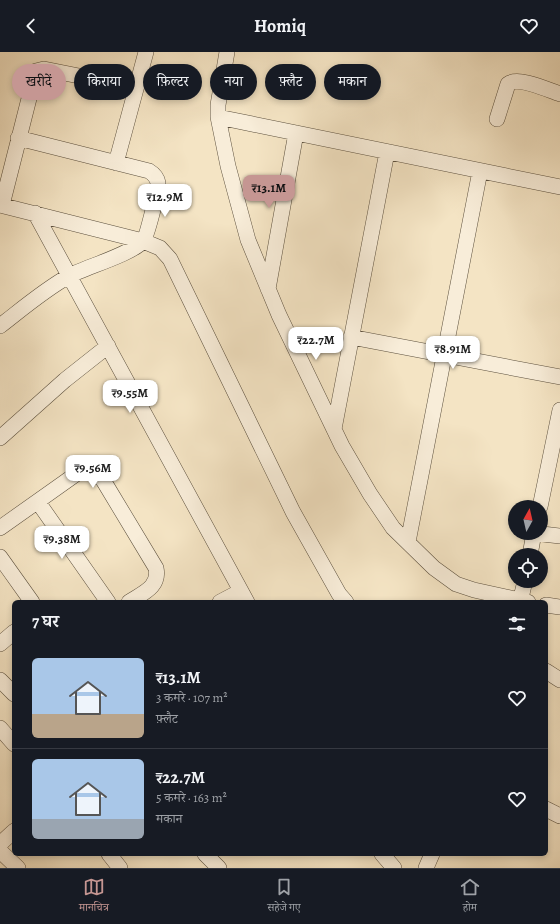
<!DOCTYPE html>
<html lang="hi">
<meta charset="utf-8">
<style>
:root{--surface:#171b24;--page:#20242c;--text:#f1f3f6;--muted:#9ea1a6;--line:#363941;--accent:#c59692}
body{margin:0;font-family:Alegreya,"Noto Serif Devanagari",serif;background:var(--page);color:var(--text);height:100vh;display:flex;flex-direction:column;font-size:15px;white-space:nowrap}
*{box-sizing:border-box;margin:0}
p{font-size:13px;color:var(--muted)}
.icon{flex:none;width:22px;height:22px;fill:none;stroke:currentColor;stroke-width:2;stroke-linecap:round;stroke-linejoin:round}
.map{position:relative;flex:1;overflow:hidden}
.side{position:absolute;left:12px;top:548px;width:536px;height:256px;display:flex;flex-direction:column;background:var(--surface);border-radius:6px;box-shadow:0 2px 6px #0003}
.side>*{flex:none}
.hud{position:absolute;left:12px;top:12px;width:536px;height:36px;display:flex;gap:8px}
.needle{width:26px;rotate:8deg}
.buttons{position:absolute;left:508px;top:448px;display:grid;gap:8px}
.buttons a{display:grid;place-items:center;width:40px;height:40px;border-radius:50%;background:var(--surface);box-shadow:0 2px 6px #0003;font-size:20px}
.price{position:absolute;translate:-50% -34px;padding:0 9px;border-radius:8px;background:#fff;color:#222;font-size:13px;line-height:26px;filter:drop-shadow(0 1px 2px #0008)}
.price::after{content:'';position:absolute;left:50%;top:24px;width:12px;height:9px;margin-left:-6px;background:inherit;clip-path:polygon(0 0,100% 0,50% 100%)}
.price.on{background:var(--accent);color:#111}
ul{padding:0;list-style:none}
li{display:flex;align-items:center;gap:12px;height:100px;padding:0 20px}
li+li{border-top:1px solid var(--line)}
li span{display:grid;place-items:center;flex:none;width:112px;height:80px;border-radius:6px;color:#555}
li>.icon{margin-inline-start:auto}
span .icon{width:48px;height:48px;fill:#fffc;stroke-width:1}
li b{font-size:17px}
h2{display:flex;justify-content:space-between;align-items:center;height:48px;padding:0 20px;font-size:17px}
.pill{padding:0 14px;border-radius:18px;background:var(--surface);box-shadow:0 2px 6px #0003;font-size:14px;line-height:36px}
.pill.on{background:var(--accent);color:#111}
header{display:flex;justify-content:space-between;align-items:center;height:52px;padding:0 20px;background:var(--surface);font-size:18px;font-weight:600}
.tab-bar{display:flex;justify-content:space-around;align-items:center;height:56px;border-top:1px solid var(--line);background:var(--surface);font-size:11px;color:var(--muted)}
.tab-bar a{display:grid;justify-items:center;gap:2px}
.tab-bar .on{color:var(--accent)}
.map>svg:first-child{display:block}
</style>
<header><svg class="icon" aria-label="back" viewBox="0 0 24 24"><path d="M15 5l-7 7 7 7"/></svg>Homiq<svg class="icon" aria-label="heart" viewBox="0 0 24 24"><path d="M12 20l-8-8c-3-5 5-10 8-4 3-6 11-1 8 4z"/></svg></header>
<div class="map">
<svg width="560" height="816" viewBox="0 0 560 816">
<rect width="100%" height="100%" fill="#f4e4c4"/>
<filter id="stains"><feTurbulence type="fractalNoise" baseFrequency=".005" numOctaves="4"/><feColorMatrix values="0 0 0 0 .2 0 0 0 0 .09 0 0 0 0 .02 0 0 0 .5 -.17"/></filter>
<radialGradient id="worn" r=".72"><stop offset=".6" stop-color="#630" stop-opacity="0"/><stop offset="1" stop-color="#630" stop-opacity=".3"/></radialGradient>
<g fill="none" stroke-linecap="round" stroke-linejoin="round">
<defs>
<path id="street" d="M227,0L218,53V65L228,114L248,188L279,263L342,394L370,442L393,476L434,516L456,532L474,538L528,550
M218,65L560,135
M497,67L508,32C518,24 548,38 560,42
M116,111L146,0
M0,153L143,189L160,196L170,207L293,460L339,542L346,550
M2,153L36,19L44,17L94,27
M35,161L247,550
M268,237L296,81
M0,274C22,257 44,238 69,224C86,215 132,202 143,189C147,185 159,136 158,131C157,125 154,122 149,119L18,86
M351,285L560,325
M334,377L387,100
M0,386L65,328L108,294
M38,450L108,550
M540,455L560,358
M0,476L79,420C90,417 95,421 103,428L156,516C160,535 143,541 129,550
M534,481L560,484
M408,490L480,119
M530,503L534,481
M0,505L32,550
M220,550L241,539
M520,550L525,529
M546,553L560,555
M0,592L14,580
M546,619L560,628
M0,628L14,642
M0,676L14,692
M546,757L560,764
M0,792L14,779
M0,799L18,816
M109,802L120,816
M205,802L219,816
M382,802L394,816
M426,816L432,802"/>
</defs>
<use href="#street" stroke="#5c503e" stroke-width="16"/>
<use href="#street" stroke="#f8edd9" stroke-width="15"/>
</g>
<rect width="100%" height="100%" filter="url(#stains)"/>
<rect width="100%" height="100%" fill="url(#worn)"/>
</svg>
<div class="buttons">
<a><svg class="needle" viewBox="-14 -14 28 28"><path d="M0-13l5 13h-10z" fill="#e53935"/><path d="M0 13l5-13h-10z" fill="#9ea1a6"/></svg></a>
<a><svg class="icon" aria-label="locate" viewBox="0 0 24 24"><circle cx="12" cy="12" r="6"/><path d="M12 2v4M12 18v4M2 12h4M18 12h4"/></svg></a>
</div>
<b class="price on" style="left:269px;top:157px">₹13.1M</b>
<b class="price" style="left:165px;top:166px">₹12.9M</b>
<b class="price" style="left:316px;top:309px">₹22.7M</b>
<b class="price" style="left:453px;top:318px">₹8.91M</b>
<b class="price" style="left:130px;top:362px">₹9.55M</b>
<b class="price" style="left:93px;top:437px">₹9.56M</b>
<b class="price" style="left:62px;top:508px">₹9.38M</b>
<div class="hud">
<a class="pill on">खरीदें</a>
<a class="pill">किराया</a>
<a class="pill">फ़िल्टर</a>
<a class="pill">नया</a>
<a class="pill">फ़्लैट</a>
<a class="pill">मकान</a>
</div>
<section class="side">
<h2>7 घर<svg class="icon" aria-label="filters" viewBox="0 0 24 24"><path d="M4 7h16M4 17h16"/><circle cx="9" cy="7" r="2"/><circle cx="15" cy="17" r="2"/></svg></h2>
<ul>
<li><span style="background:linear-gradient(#a9c7e8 70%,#b9a48a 0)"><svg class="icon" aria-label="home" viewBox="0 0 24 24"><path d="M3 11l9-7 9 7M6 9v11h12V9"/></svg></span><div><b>₹13.1M</b><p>3 कमरे · 107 m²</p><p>फ़्लैट</p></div><svg class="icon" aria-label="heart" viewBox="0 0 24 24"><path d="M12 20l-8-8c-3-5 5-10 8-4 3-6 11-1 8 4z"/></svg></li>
<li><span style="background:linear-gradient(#a9c7e8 75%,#9aa5b1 0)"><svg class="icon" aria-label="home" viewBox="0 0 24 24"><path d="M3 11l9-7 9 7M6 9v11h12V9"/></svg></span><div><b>₹22.7M</b><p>5 कमरे · 163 m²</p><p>मकान</p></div><svg class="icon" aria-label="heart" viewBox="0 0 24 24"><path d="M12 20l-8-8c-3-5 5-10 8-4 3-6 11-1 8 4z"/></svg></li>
</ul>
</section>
</div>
<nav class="tab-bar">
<a class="on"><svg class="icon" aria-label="map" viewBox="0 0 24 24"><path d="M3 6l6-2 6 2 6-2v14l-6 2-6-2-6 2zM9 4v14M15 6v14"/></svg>मानचित्र</a>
<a><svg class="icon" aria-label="saved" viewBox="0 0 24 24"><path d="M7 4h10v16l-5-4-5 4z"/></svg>सहेजे गए</a>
<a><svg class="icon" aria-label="home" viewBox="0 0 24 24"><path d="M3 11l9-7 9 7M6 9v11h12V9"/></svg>होम</a>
</nav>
